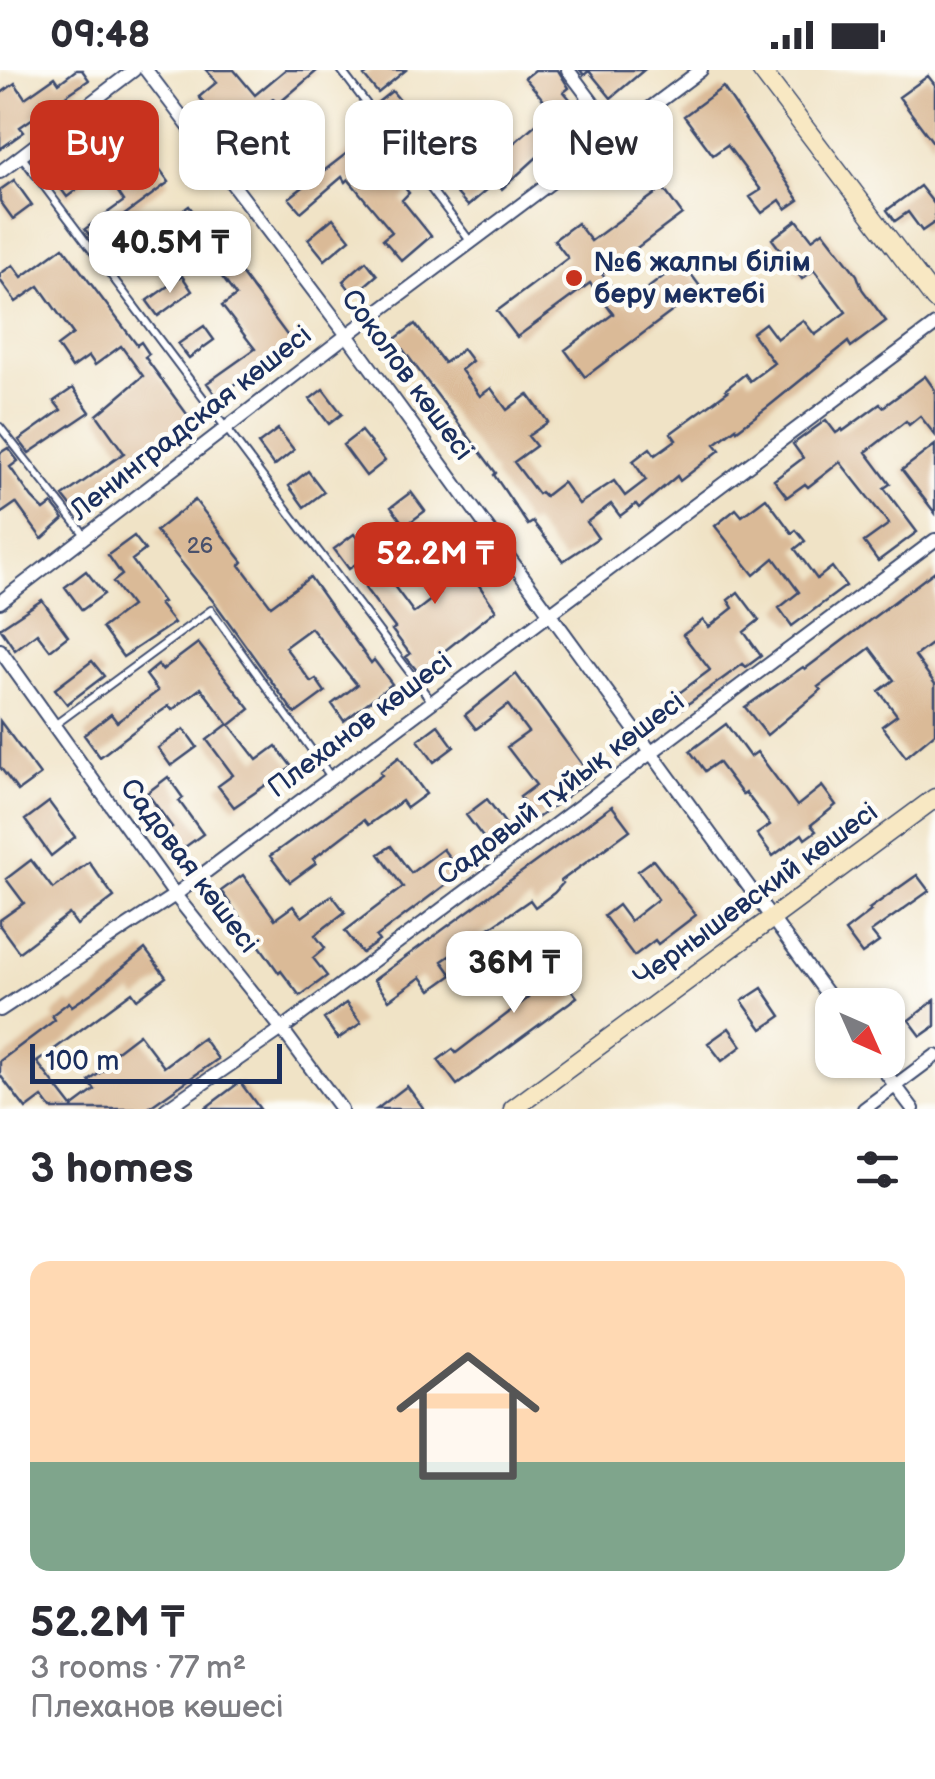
<!DOCTYPE html>
<meta charset="utf-8">
<style>
:root{--surface:#fff;--page:#f7f7f7;--text:#2b2b33;--muted:#7c7c81;--accent:#c8321e}
body{margin:0;font-family:"Balsamiq Sans",sans-serif;background:var(--page);color:var(--text);height:100vh;display:flex;flex-direction:column;font-size:38px;white-space:nowrap}
*{box-sizing:border-box;margin:0}
p{font-size:32px;color:var(--muted)}
.icon{flex:none;width:55px;height:55px;fill:none;stroke:currentColor;stroke-width:2;stroke-linecap:round;stroke-linejoin:round}
.map{position:relative;height:1039px;overflow:hidden}
.details{display:flex;flex-direction:column;background:var(--surface);flex:1}
.details>*{flex:none}
.banner{position:absolute;left:30px;top:30px;width:875px;height:90px;display:flex;gap:20px}
.needle{width:65px;rotate:135deg}
.tools{position:absolute;left:815px;top:918px;display:grid;gap:20px}
.tools a{display:grid;place-items:center;width:90px;height:90px;border-radius:20px;background:var(--surface);box-shadow:0 2px 8px #0004;font-size:50px}
.scale{position:absolute;left:30px;bottom:25px;width:252px;box-sizing:border-box;padding-left:10px;border:5px solid #1b2f5e;border-top:0;font-size:28px;line-height:35px;white-space:nowrap;color:#1b2f5e;-webkit-text-stroke:8px #fdfcf7;paint-order:stroke}
.price{position:absolute;translate:-50% -85px;padding:0 22px;border-radius:20px;background:#fff;color:#222;font-size:32px;line-height:65px;filter:drop-shadow(0 2px 5px #0008)}
.price::after{content:'';position:absolute;left:50%;top:60px;width:30px;height:22px;margin-left:-15px;background:inherit;clip-path:polygon(0 0,100% 0,50% 100%)}
.price.on{background:var(--accent);color:#fff}
ul{padding:0;list-style:none}
li{display:grid;align-content:center;gap:20px;height:530px;padding:0 30px}
li span{display:grid;place-items:center;height:310px;border-radius:20px;color:#555}
li>.icon{margin-inline-start:auto}
span .icon{width:180px;height:180px;fill:#fffc;stroke-width:1}
li b{font-size:42px}
h2{display:flex;justify-content:space-between;align-items:center;height:120px;padding:0 30px;font-size:42px}
.tag{padding:0 35px;border-radius:20px;background:var(--surface);box-shadow:0 2px 8px #0004;font-size:35px;line-height:90px}
.tag.on{background:var(--accent);color:#fff}
.status{display:flex;justify-content:space-between;align-items:center;height:70px;padding:0 50px;background:var(--surface);direction:ltr}
.status svg{height:28px;fill:currentColor}
.map>svg:first-child{display:block}
</style>
<div class="status"><b>09:48</b><svg viewBox="0 0 49 12"><path d="M0 12V9h3v3zM5 12V6h3v6zM10 12V3h3v9zM15 12V0h3v12zM26 1h20v11H26zM47 4h2v5h-2z"/></svg></div>
<div class="map">
<svg width="935" height="1039" viewBox="0 0 935 1039">
<rect width="100%" height="100%" fill="#fdfcf7"/>
<filter id="ink" filterUnits="userSpaceOnUse"><feTurbulence type="fractalNoise" baseFrequency=".01" numOctaves="2"/><feDisplacementMap in="SourceGraphic" scale="20" xChannelSelector="R" yChannelSelector="G"/><feConvolveMatrix kernelMatrix="1 2 1 2 8 2 1 2 1" color-interpolation-filters="sRGB"/></filter>
<filter id="wash" filterUnits="userSpaceOnUse"><feTurbulence type="fractalNoise" baseFrequency=".0048" numOctaves="4" result="noise"/><feDisplacementMap in="SourceGraphic" scale="40" xChannelSelector="R" yChannelSelector="G"/><feGaussianBlur stdDeviation="2.25" result="paint"/><feColorMatrix in="noise" values="0 0 0 0 0 0 0 0 0 0 0 0 0 0 0 0 0 1.4 0 .05"/><feComposite in="paint" operator="in"/></filter>
<g filter="url(#wash)">
<rect width="100%" height="100%" fill="#f0e3c6"/>
<g id="blocks">
<path fill="#daba97" d="M76,0H82L89,10L20,57L24,62L0,79V24L15,13L25,28L55,7L59,13Z
M206,0H234L255,25L285,0H318L278,34L273,29L241,56L223,34L213,43L199,27L217,12Z
M372,0H406L378,23L364,6Z
M535,0H558L569,18L564,22L586,48L572,59L570,57L502,119L496,112L468,136L377,33L392,21L437,74L466,49L481,67L454,90L471,110L552,40L525,8Z
M580,0H644L611,28L589,1L584,5Z
M928,6L935,15V75L899,27Z
M723,17L799,130L786,139L780,130L762,143L750,127L761,120L727,75L713,85L684,46Z
M120,41L141,70L118,87L106,71L90,83L73,59L85,51L92,61Z
M274,64L287,82L265,98L252,80Z
M365,69L409,123L402,130L431,166L402,191L383,169L392,162L348,109L345,112L342,107L301,142L289,128Z
M85,92L95,106L67,127L56,112Z
M156,94L169,112L92,169L85,159L124,131L107,106L117,99L129,114Z
M14,110L32,135L13,149L0,131V120Z
M920,116L935,135V152L922,161L908,142L895,151L887,140Z
M663,118L682,144L602,204L626,235L682,192L702,219L585,307L565,280L613,244L590,213L517,267L497,241L568,188L554,170L577,153L591,171Z
M189,136L201,152L176,170L164,154Z
M333,148L350,169L325,190L308,169Z
M797,150L812,169L823,161L857,205L862,219L886,251L851,277L848,272L769,336L737,360L736,358L715,374L720,380L680,411L677,406L639,438L636,434L620,446L611,434L587,452L598,468L563,491L533,452L528,455L494,405L496,403L395,269L415,254L444,293L463,279L472,291L461,300L480,326L491,318L507,340L528,324L548,352L528,366L536,376L514,392L538,424L541,422L545,426L563,412L579,434L614,411L625,426L646,410L633,391L650,378L655,385L676,370L671,363L728,321L726,319L745,304L750,311L774,293L752,263L765,253L777,269L803,250L815,265L846,242L814,200L802,209L772,169Z
M63,177L137,275L141,272L149,284L145,287L192,351L115,406L116,408L75,441L63,426L124,383L97,345L143,306L121,276L95,295L89,286L72,298L57,276L73,264L39,216L16,232L0,210V204L13,195L22,207Z
M222,184L232,198L235,195L292,272L217,327L207,313L255,279L222,236L236,226L211,192Z
M366,191L377,205L354,225L343,211Z
M182,206L192,221L158,246L147,231Z
M204,256L214,270L189,288L178,274Z
M925,306L935,320V365L920,346L909,355L906,351L866,382L890,414L884,418L917,462L878,491L864,472L889,454L840,392L808,417L805,414L787,427L774,410L803,388L793,374L826,350L836,363L842,359L843,361L880,334L883,337Z
M73,318L90,342L29,383L19,370L61,340L54,331Z
M323,319L342,344L329,354L310,329Z
M278,359L294,380L274,396L258,374Z
M361,361L385,391L366,406L343,375Z
M935,375V443L902,400Z
M8,378L18,391L10,397L32,428L44,440L52,434L64,449L42,469L16,433L0,444V383Z
M308,401L324,422L304,437L289,416Z
M411,422L425,441L405,456L391,437Z
M766,428L792,463L796,460L805,471L795,479L817,509L832,497L846,516L792,556L779,538L799,522L774,488L754,505L715,456L736,439L742,446Z
M195,430L243,492L240,495L271,536L310,507L371,593L374,590L392,614L344,651L332,634L357,615L311,558L285,577L311,612L316,609L325,622L295,644L217,536L156,461Z
M443,463L496,540L418,602L406,587L410,584L392,560L395,558L365,518L385,504L414,543L440,523L437,520L446,513L421,479Z
M354,464L369,484L349,499L334,479Z
M134,466L145,480L132,490L163,532L159,534L174,553L123,587L102,558L131,536L113,512L122,505L108,485Z
M86,501L104,524L82,540L65,517Z
M935,501V571L915,586L935,614V663L906,687L882,656L897,645L879,621L894,610L870,578L818,617L821,620L767,665L745,637L803,597L805,599Z
M738,522L759,550L744,562L761,586L746,597L743,594L667,649L659,638L710,600L683,565L703,550L709,557L733,538L728,530Z
M42,530L68,566L50,580L37,563L15,580L0,558Z
M198,573L250,639L230,655L257,690L276,676L292,697L234,737L218,716L233,705L207,670L228,654L201,618L172,640L169,636L147,651L100,687L84,665L111,644L117,652L158,621L146,605L158,595L162,600Z
M92,591L104,606L67,634L55,619Z
M516,604L592,708L536,749L520,727L536,715L507,677L528,662L508,635L476,659L465,645Z
M0,651L40,705L18,721L0,697Z
M726,654L750,687L757,682L797,736L822,716L836,735L811,755L816,761L805,769L802,764L773,786L757,764L770,755L746,723L743,725L718,692L705,701L690,681Z
M438,655L454,677L434,692L418,670Z
M184,659L197,677L171,696L158,678Z
M399,687L426,724L407,738L402,731L368,755L364,750L313,789L316,793L290,812L270,786L382,705L380,702Z
M168,707L183,728L179,731L203,764L174,785L160,766L172,757L147,723Z
M487,729L513,764L492,779L466,745Z
M49,732L75,767L51,786L25,750Z
M612,736L630,760L561,811L563,813L554,823L535,837L530,830L442,891L452,905L431,920L421,907L389,930L374,910Z
M391,776L411,803L443,779L461,803L376,867L379,871L362,883L345,861L403,817L379,784Z
M31,790L53,819L89,792L114,827L77,855L69,844L19,882L0,856V850L24,833L6,809Z
M653,790L696,845L658,874L655,870L634,886L604,846L618,835L630,851L658,829L638,801Z
M243,805L275,849L293,836L302,847L332,825L345,842L315,865L325,878L313,888L327,906L300,926L281,901L279,903L221,821Z
M917,805L929,821L871,862L879,872L862,884L845,861L871,841L869,839Z
M537,876L577,927L457,1015L438,990L453,979L456,983L528,928L507,900Z
M145,879L166,907L137,929L132,922L37,992L72,1037L95,1020L89,1011L105,999L101,993L139,964L164,997L203,968L218,989L147,1039H51L42,1027L26,1039L0,1005V991L55,950L52,945L69,932L72,936L93,922Z
M762,918L781,946L762,959L742,931Z
M935,930V956L921,966L909,950Z
M346,933L361,953L338,969L324,949Z
M729,958L742,976L722,991L708,973Z
M240,1012L260,1039H204Z
M407,1016L424,1039H377Z"/>
</g>
</g>
<g filter="url(#ink)">
<use href="#blocks" fill-opacity="0" stroke="#3b4a6e" stroke-width="2.5"/>
<g fill="none" stroke-linecap="round" stroke-linejoin="round">
<defs>
<path id="lane" d="M341,0L470,171
M22,87L432,632
M0,357L85,465
M56,654L211,540L331,707"/>
<path id="street" d="M146,0L347,265L835,935
M568,0L616,64
M0,102L134,0
M0,532L347,265L701,0
M0,580L175,825L282,959L341,1039
M0,940L175,825L935,255
M876,990L913,1039
M166,1039L282,959L935,470
M864,1039L935,986"/>
<path id="secondary" d="M761,0L935,230
M513,1039L935,728"/>
</defs>
<use href="#lane" stroke="#3b4a6e" stroke-width="10"/>
<use href="#street" stroke="#3b4a6e" stroke-width="16"/>
<use href="#secondary" stroke="#3b4a6e" stroke-width="21"/>
<use href="#lane" stroke="#fff" stroke-width="6"/>
<use href="#street" stroke="#fff" stroke-width="12"/>
<use href="#secondary" stroke="#f8e8c3" stroke-width="18"/>
</g>
</g>
<circle fill="#c8321e" stroke="#fdfcf7" stroke-width="4" cx="574" cy="208" r="10"/>
<g text-anchor="middle" dominant-baseline="central" stroke-width="9" stroke-linejoin="round" paint-order="stroke">
<g font-size="22" fill="#4b526c">
<text x="200" y="476">26</text>
</g>
<g font-size="28" font-weight="bold" fill="#1b2f5e" stroke="#fdfcf7" text-anchor="start">
<text x="594" y="192">№6 жалпы білім<tspan x="594" dy="32">беру мектебі</tspan></text>
</g>
<g font-size="28" fill="#1b2f5e" stroke="#fdfcf7">
<text transform="translate(407 305) rotate(54)">Соколов көшесі</text>
<text transform="translate(191 353) rotate(-38)">Ленинградская көшесі</text>
<text transform="translate(360 655) rotate(-37)">Плеханов көшесі</text>
<text transform="translate(561 719) rotate(-37)">Садовый тұйық көшесі</text>
<text transform="translate(189 796) rotate(53)">Садовая көшесі</text>
<text transform="translate(756 825) rotate(-36)">Чернышевский көшесі</text>
</g>
</g>
</svg>
<div class="tools">
<a><svg class="needle" viewBox="-14 -14 28 28"><path d="M0-13l5 13h-10z" fill="#e53935"/><path d="M0 13l5-13h-10z" fill="#7c7c81"/></svg></a>
</div>
<div class="scale">100 m</div>
<b class="price" style="left:170px;top:226px">40.5M ₸</b>
<b class="price on" style="left:435px;top:537px">52.2M ₸</b>
<b class="price" style="left:514px;top:946px">36M ₸</b>
<div class="banner">
<a class="tag on">Buy</a>
<a class="tag">Rent</a>
<a class="tag">Filters</a>
<a class="tag">New</a>
</div>
</div>
<section class="details">
<h2>3 homes<svg class="icon" aria-label="filters" viewBox="0 0 24 24"><path d="M4 7h16M4 17h16"/><circle cx="9" cy="7" r="2"/><circle cx="15" cy="17" r="2"/></svg></h2>
<ul>
<li><span style="background:linear-gradient(#ffd9b3 65%,#7fa58c 0)"><svg class="icon" aria-label="home" viewBox="0 0 24 24"><path d="M3 11l9-7 9 7M6 9v11h12V9"/></svg></span><div><b>52.2M ₸</b><p>3 rooms · 77 m²</p><p>Плеханов көшесі</p></div></li>
</ul>
</section>
